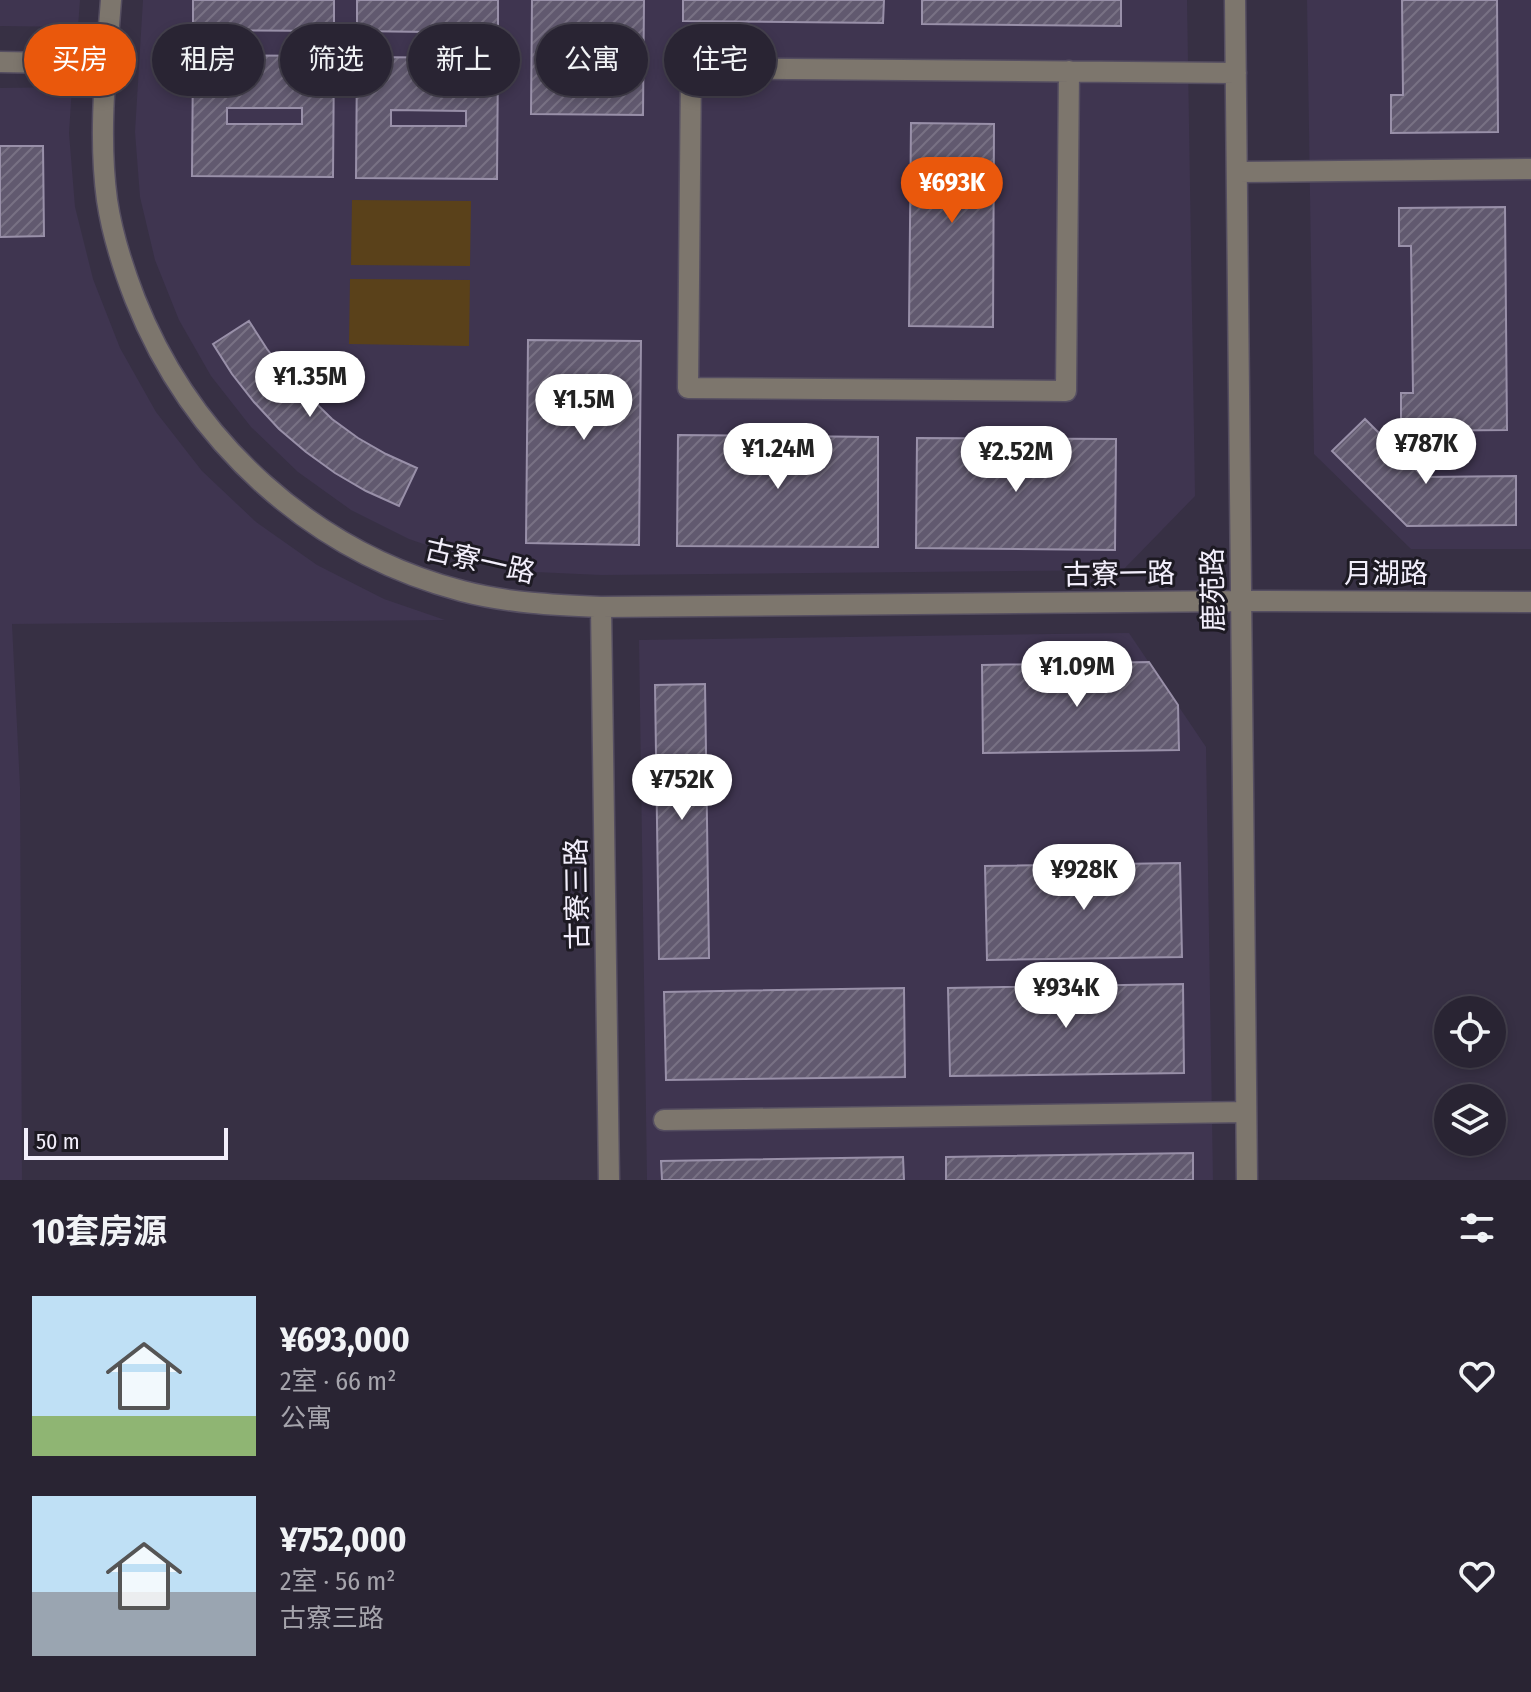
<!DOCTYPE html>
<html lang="zh">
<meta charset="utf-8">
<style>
:root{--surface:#292433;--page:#312c3b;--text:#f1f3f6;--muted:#a5a4ac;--line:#45414e;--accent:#ea580c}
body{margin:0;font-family:"Fira Sans Condensed","Noto Sans SC",sans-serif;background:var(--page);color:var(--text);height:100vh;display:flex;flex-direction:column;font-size:30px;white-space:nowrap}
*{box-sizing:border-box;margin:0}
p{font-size:26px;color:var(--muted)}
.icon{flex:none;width:44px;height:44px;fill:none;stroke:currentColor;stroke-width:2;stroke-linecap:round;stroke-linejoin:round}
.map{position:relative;height:1180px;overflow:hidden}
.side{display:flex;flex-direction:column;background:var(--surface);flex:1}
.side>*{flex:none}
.hud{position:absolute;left:24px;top:24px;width:800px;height:72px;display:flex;gap:16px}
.fabs{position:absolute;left:1434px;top:996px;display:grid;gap:16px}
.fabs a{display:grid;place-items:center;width:72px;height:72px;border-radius:50%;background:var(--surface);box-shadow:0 4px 12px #0003,0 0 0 2px var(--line);font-size:40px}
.scale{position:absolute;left:24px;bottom:20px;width:204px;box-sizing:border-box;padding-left:8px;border:4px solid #f2eefb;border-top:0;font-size:22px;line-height:28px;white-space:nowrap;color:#f2eefb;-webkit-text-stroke:6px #1d1a23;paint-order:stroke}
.price{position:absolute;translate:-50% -68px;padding:0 18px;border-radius:28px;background:#fff;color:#222;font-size:26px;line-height:52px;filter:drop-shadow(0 2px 4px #0008)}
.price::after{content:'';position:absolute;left:50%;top:48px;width:24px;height:18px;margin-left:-12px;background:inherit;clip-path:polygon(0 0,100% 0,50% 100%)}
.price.current{background:var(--accent);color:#fff}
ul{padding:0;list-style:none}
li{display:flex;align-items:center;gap:24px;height:200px;padding:0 32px}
li span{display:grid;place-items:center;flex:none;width:224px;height:160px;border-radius:0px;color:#555}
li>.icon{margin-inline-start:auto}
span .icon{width:96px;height:96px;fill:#fffc;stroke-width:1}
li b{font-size:34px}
h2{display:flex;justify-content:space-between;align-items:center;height:96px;padding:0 32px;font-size:34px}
.tag{padding:0 28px;border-radius:36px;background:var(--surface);box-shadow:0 4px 12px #0003,0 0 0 2px var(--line);font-size:28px;line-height:72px}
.tag.current{background:var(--accent);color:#fff}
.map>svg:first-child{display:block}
</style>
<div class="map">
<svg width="1531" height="1180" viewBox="0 0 1531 1180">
<defs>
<pattern id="building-hatch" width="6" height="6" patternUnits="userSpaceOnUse" patternTransform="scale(2)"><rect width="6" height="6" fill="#61596f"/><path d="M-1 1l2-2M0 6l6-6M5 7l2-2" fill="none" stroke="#787184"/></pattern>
</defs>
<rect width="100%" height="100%" fill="#373044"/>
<path fill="#3f3550" d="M0,0H80L78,27L0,26Z
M143,0H1187L1195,496L1123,570L601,575L535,572L470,560L409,539L351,510L298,472L251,427L211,376L179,320L155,260L140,197L135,132Z
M1307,0H1531V549H1411L1314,454Z
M72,87L69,133L75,207L93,279L120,348L156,412L202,471L256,522L317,565L384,599L445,620L12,624L20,787L22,1180H0V88Z
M1129,633L1206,747L1213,1180H647L639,640Z"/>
<path fill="#5a411a" d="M352,200L471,201L470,266L351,265Z
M350,279L470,280L469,346L349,344Z"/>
<path fill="url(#building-hatch)" stroke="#9990a9" stroke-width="2" fill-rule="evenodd" d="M193,0H334V31L193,30Z
M357,0H498V33L357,31Z
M532,0H644L643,115L531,114Z
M683,0H884L883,23L683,21Z
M922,0H1121V26L922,24Z
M1402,0H1497L1498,132L1391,133V95H1403Z
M193,55L334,56L333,177L192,176ZM227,108H302V124H227Z
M357,57L498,58L497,179L356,178ZM391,110L466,111V126H391Z
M911,123L994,124L993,327L909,326Z
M0,146H43L44,236L0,237Z
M1505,207L1507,430L1401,431V393H1413L1411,246H1399V208Z
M249,321L267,349L287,375L332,419L358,438L386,454L417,468L399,506L366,491L335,473L306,452L279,429L254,402L232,374L213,344Z
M528,340L641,341L639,545L526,543Z
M1365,419L1423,477L1516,476V525L1407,526L1332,451Z
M678,435L878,437V547L677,546Z
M917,438L1116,439L1115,550L916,548Z
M1149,662L1178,705L1179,750L983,753L982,665Z
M705,684L709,958L659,959L655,685Z
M1180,863L1182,957L987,960L985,866Z
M1183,984L1184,1073L950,1076L948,988Z
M904,988L905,1077L666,1080L664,992Z
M1193,1153V1180H946V1157Z
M903,1157L904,1180H662L661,1161Z"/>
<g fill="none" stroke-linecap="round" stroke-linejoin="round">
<defs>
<path id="minor" d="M111,0C106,67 98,133 107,200C112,234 123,268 135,299C192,443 313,552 462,591C508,603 554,605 601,607L1241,601L1531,602
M1235,0L1247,1180
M0,62L106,64
M1069,71L1066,391L688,388L691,68L1236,73
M1237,172L1531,169
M601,607L609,1180
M664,1120L1246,1112"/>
</defs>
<use href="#minor" stroke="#554e61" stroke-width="23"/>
<use href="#minor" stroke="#7d766d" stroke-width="20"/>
</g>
<g text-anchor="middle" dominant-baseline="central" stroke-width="6" stroke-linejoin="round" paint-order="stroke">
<g font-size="28" fill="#f2eefb" stroke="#1d1a23">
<text transform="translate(480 561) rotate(13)">古寮一路</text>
<text x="1386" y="573">月湖路</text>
<text transform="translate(1119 574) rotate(-1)">古寮一路</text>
<text transform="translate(1213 590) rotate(-91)">鹿苑路</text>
<text transform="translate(577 894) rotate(-91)">古寮三路</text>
</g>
</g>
</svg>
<div class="fabs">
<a><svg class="icon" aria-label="locate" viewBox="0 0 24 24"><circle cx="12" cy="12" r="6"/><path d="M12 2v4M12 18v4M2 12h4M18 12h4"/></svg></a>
<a><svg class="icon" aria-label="layers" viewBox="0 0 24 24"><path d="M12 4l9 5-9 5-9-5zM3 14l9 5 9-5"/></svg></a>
</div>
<div class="scale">50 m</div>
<b class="price current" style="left:952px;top:225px">¥693K</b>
<b class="price" style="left:310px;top:419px">¥1.35M</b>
<b class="price" style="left:584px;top:442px">¥1.5M</b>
<b class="price" style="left:1426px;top:486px">¥787K</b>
<b class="price" style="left:778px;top:491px">¥1.24M</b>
<b class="price" style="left:1016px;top:494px">¥2.52M</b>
<b class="price" style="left:1077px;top:709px">¥1.09M</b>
<b class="price" style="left:682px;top:822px">¥752K</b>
<b class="price" style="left:1084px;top:912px">¥928K</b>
<b class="price" style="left:1066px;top:1030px">¥934K</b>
<div class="hud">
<a class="tag current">买房</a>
<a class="tag">租房</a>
<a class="tag">筛选</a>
<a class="tag">新上</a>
<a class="tag">公寓</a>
<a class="tag">住宅</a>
</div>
</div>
<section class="side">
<h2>10套房源<svg class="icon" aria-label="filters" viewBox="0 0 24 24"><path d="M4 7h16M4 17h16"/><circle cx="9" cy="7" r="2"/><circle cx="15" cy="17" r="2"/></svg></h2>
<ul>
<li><span style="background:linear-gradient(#bfe0f5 75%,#8fb573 0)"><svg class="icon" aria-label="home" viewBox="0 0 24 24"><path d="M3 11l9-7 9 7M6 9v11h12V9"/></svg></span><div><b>¥693,000</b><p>2室 · 66 m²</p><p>公寓</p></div><svg class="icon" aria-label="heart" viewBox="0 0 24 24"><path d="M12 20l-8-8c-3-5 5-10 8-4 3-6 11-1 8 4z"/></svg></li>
<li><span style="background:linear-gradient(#bfe0f5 60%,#9aa5b1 0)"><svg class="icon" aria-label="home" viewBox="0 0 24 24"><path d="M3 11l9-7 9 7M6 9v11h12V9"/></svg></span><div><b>¥752,000</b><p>2室 · 56 m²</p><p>古寮三路</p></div><svg class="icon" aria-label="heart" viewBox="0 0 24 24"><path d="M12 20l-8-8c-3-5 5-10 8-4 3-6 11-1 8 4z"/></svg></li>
</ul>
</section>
